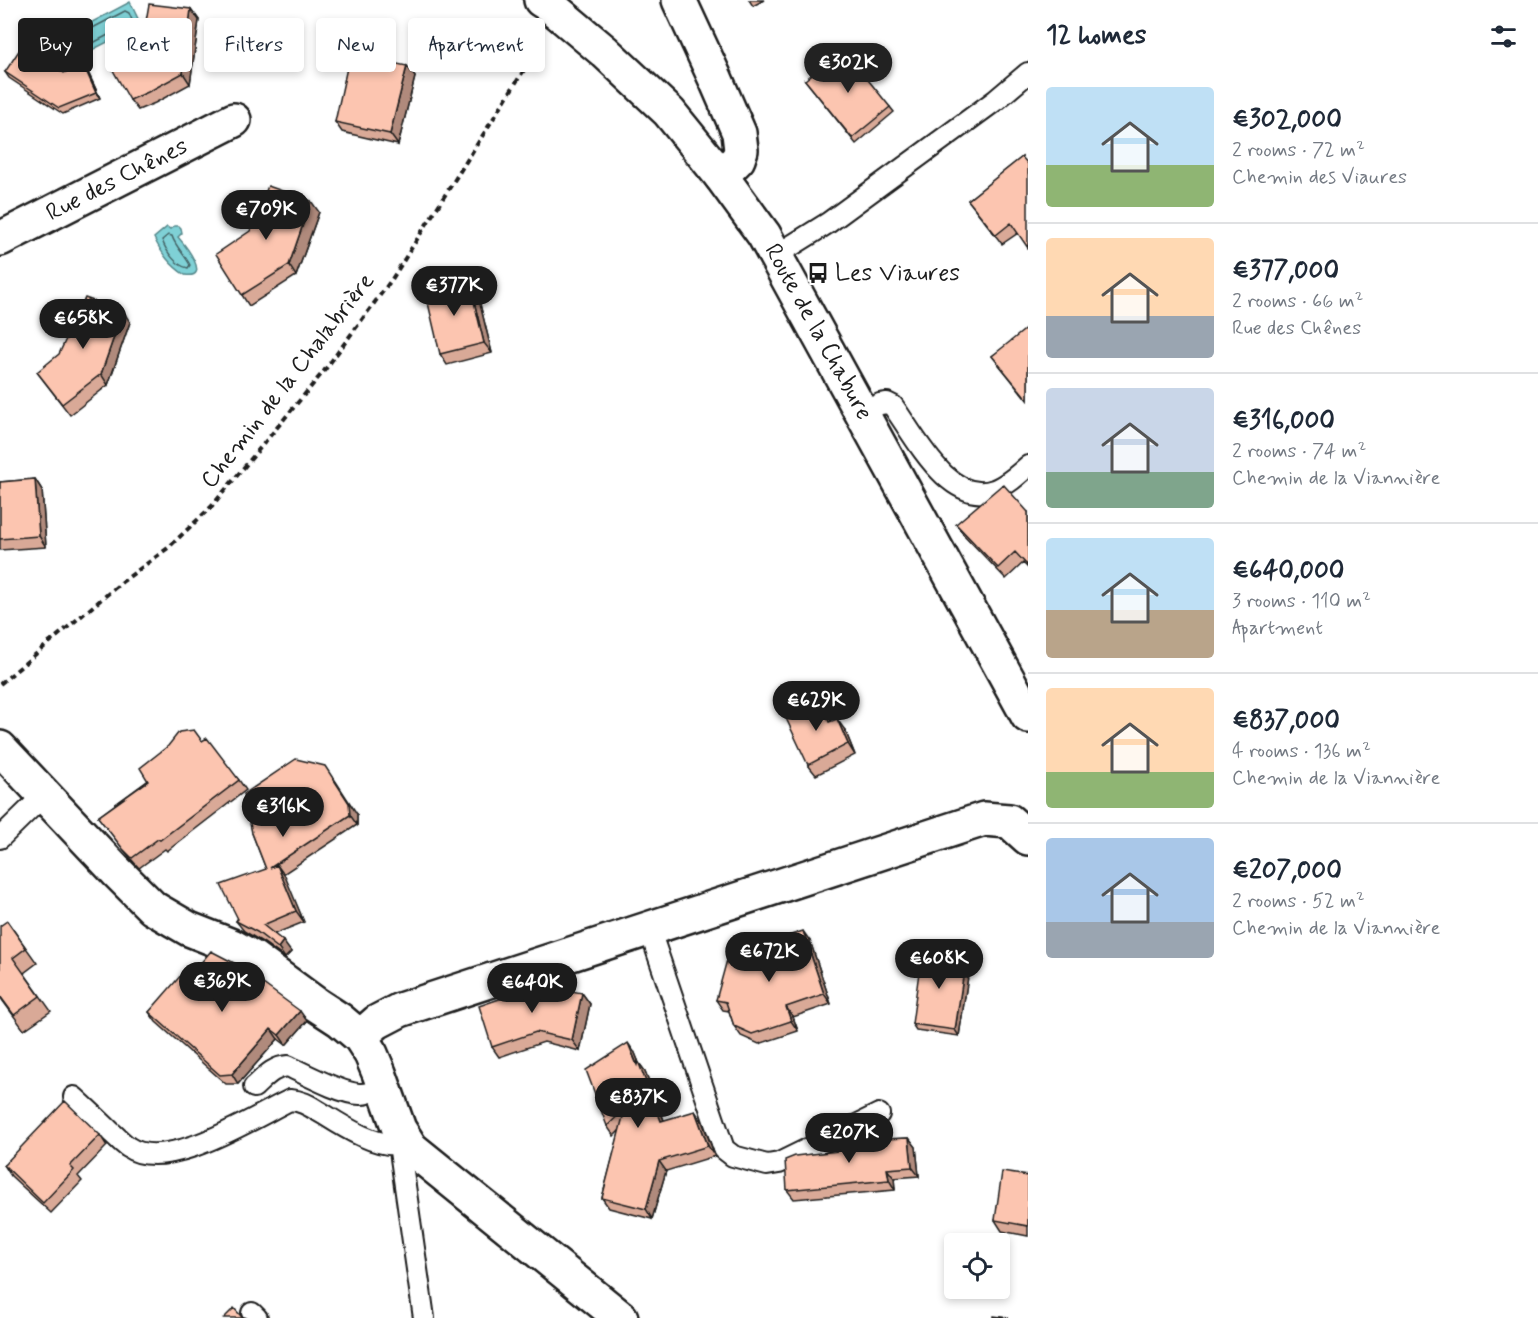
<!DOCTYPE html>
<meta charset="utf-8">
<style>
:root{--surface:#fff;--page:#f2f2f3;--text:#1f2937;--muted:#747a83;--line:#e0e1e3;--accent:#1c1c1c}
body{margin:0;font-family:Mynerve,sans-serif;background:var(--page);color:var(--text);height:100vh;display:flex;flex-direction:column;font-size:22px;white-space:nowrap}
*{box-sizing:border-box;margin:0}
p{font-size:20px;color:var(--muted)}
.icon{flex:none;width:33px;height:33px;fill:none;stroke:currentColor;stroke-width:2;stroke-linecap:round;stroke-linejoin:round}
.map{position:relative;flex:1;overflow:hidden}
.details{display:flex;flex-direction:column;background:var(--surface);width:510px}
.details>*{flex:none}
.guide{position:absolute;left:18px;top:18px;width:570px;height:54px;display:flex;gap:12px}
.buttons{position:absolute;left:944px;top:1233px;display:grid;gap:12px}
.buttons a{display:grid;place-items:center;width:66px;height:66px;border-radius:6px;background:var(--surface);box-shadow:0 3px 9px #0003;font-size:30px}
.price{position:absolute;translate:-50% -51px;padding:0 14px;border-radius:21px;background:var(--accent);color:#fff;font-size:20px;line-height:39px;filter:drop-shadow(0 2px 3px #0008)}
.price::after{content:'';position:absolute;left:50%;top:36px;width:18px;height:14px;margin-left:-9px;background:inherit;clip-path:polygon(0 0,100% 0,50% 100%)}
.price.active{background:#222;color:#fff}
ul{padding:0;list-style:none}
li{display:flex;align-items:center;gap:18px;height:150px;padding:0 18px}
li+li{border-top:2px solid var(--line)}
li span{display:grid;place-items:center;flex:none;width:168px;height:120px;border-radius:6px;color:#555}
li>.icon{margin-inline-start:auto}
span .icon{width:72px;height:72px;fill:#fffc;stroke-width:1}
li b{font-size:26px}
h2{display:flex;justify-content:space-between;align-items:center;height:72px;padding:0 18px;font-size:26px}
.chip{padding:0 21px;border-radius:6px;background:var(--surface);box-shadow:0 3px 9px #0003;font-size:21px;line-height:54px}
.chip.active{background:var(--accent);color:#fff}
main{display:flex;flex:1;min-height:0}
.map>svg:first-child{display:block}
</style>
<main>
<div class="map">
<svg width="1028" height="1318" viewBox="0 0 1028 1318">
<rect width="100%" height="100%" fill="#fff"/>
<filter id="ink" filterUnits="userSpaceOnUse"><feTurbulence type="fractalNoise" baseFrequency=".0167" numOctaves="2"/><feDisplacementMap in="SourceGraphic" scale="12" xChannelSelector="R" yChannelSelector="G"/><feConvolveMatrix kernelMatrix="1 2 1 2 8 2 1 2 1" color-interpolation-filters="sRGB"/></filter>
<g filter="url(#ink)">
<path fill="#7fd1d6" stroke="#57898c" stroke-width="1.5" d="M130,2L141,25L86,53L75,31Z
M174,226H179L181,228L182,233L178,237C185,245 212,279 185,275C170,265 162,254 154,238L167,227L170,229Z"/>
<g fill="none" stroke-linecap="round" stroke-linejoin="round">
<path stroke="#446466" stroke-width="1.5" d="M125,11L129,13L132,20L131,23L91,44L88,43L84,35L85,32Z
M168,235L172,236C175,246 185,255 190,265L188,268C176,266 166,251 162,240Z"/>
<defs>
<path id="lane" d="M775,256L828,223L996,100L1028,73
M862,413L880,404L887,403L893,406C915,436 949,506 994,490C1007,485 1018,475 1028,466
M0,838L44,795
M649,928L714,1120L724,1149L733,1156L767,1165L779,1163L879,1114
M254,1087C265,1077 273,1067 288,1066C305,1074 344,1095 361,1094C369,1094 377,1090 384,1087
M74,1097C87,1109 99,1120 111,1132C117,1137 122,1143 128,1147C166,1174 254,1117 290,1100C305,1101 312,1108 325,1115C344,1127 377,1148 401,1144
M406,1139L401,1144L400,1151L424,1318
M252,1313L257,1318"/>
<path id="street" d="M679,0L716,80L739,133L741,150L738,159L721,176
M0,239L234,120
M0,748L116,871L153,908L189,929L232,946L253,958L317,1005L340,1020L360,1037L371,1054L379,1073L399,1129L411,1148L621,1318
M360,1037L377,1022L400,1010L984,819L1009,821L1028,838"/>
<path id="secondary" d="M541,0L549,5L605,52L669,112L721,176L764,235L1028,716"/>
</defs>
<use href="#lane" stroke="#1c1c1c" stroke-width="24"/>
<use href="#street" stroke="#1c1c1c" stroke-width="38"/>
<use href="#secondary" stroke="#1c1c1c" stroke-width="38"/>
<path stroke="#1c1c1c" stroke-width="4" stroke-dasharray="6 4.5" stroke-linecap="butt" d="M0,684L122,582L168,548L211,507L324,371L392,279L541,43"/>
<use href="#lane" stroke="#fff" stroke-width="20"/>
<use href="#street" stroke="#fff" stroke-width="33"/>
<use href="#secondary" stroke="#fff" stroke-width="33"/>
</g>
<path fill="#d9a997" stroke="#1c1c1c" stroke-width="1.5" d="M749,0H764L753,6Z
M191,9L199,20L190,84L155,103L138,110L130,100L141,50Z
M83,64L87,70L100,98L63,114L9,78L5,72L64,73Z
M407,66L415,77L398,145L342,132L335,122Z
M805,80L890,107L894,112L856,144Z
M1022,157L1018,233L1002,244L968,200Z
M319,212L296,276L249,306L242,295Z
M477,292L492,353L447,365L440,354Z
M130,322L108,385L70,415L37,372Z
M1028,330V401L992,356Z
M35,479L42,490L46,547L0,550V482Z
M1028,512V568L1023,563L1006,579L963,534L956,524Z
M826,710L832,721L845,730L855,755L816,775L808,765Z
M202,741L239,780L246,790L167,851L165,849L139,868L131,859L98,817Z
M357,814V825L283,874L304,922L274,934L291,952L285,958L264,943L244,931L236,921L266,869L252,833Z
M7,921L37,963L24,973L51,1011L24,1030L0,997Z
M810,941L831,1004L793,1017L798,1031L759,1044L741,1036L734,1026L729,1011L723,1010L716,1000Z
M970,963L959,1036L916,1030L912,1024Z
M187,979L307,1021L286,1045L278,1039L238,1084H226L156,1022L149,1012Z
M582,993L590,1004L580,1051L544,1042L499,1057L492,1047Z
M635,1053L639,1063L645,1071L664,1120L702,1121L715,1156L666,1171L652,1219L609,1208L602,1198L620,1130L614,1136L607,1126Z
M100,1135L107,1146L78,1176L82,1181L51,1213L11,1176L4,1165Z
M909,1138L916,1147L919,1176L894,1178L895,1190L794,1199L787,1190L837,1151L886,1139Z
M1028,1176V1236L1002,1231L995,1220Z"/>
<path fill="#b08a7b" stroke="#1c1c1c" stroke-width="1.5" d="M191,9L199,20L190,84L183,73Z
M83,64L87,70L100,98L96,93Z
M407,66L415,77L398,145L390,134Z
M311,201L319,212L296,276L289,265Z
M469,281L477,292L492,353L484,343Z
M123,311L130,322L108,385L101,374Z
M35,479L42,490L46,547L39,536Z
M819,700L826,710L837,733L829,722Z
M837,719L845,730L855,755L848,744Z
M333,777L357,814V825L350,815Z
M277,865L285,876L304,922L296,911Z
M803,931L810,941L831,1004L824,994Z
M283,941L291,952L285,958L278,948Z
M966,957L970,963L959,1036L955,1030Z
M582,993L590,1004L580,1051L572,1040Z
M786,1007L793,1017L798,1031L791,1021Z
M300,1011L307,1021L286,1045L279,1035Z
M271,1029L278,1039L238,1084L232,1074Z
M628,1043L635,1053L639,1063L645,1071L668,1131L661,1121Z
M695,1111L702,1121L715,1156L708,1146Z
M909,1138L916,1147L919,1176L912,1167Z
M659,1161L666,1171L652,1219L646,1209Z
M887,1169L894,1178L895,1190L889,1180Z"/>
<path fill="#fcc5b0" stroke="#1c1c1c" stroke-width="1.5" d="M149,4L191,9L183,73L148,92L130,100L110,65L141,50Z
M22,46L64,73L83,64L96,93L59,108L5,72Z
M843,49L890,107L852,138L805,80Z
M350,54L407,66L390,134L335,122Z
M1022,157L1028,164V248L1011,223L996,235L968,200Z
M268,186L311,201L289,265L242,295L216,254L250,231Z
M469,281L484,343L440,354L425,290Z
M85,298L123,311L101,374L62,404L37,372L59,354Z
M1027,328L1028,330V400L992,356Z
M35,479L39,536L0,539V482Z
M1003,484L1028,512V566L1015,552L998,568L956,524Z
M819,700L829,722L837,719L848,744L808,765L785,716Z
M194,730L202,741L207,738L239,780L160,840L158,839L132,858L123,849L98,817L148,781L140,768L168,746L179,732Z
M296,759L325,766L349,803L350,815L270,868L277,865L296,911L263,925L283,941L278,948L257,932L236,921L238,919L221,885L266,869L252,833L244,794Z
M7,921L26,948L13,958L40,996L14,1015L0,996V926Z
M803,931L824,994L786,1007L791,1021L752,1034L734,1026L726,1002L716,1000L728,956Z
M922,950L966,957L955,1030L912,1024Z
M211,951L236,964L300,1011L279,1035L271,1029L232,1074L220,1075L149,1012L182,974L187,979Z
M521,981L582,993L572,1040L536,1032L492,1047L479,1006L520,992Z
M628,1043L637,1065L638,1061L661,1121L695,1111L708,1146L659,1161L646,1209L602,1198L625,1109L607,1126L586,1070Z
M65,1101L100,1135L70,1166L74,1170L43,1203L4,1165Z
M884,1137L885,1139L909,1138L912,1167L887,1169L889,1180L787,1190L785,1160L795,1156L837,1151L836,1142Z
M1002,1172L1028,1176V1226L995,1220Z
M234,1308L241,1316L247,1318H224Z
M994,1316L1009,1318H994Z"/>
</g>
<defs>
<symbol id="bus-bare" viewBox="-9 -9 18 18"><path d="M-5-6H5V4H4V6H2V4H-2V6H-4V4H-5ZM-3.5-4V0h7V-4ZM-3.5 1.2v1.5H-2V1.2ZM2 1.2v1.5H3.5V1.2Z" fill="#1c1c1c" stroke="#fff" stroke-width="2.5" paint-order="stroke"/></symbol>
</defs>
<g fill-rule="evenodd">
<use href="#bus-bare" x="803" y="258" width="30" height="30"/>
</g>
<g text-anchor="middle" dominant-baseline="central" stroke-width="6" stroke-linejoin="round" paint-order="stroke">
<g font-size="24" fill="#1c1c1c" stroke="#fff">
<text transform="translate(117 180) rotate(-27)">Rue des Chênes</text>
<text transform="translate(818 332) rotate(61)">Route de la Chabure</text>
<text transform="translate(288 381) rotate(-52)">Chemin de la Chalabrière</text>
</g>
<g font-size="24" fill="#1c1c1c" stroke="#fff" text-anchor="start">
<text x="835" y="273">Les Viaures</text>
</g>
</g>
</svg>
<div class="buttons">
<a><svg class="icon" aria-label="locate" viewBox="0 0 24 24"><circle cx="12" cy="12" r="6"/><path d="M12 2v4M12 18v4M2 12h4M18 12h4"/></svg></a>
</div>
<b class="price active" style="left:848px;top:94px">€302K</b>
<b class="price" style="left:266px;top:241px">€709K</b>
<b class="price" style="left:454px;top:317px">€377K</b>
<b class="price" style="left:83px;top:350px">€658K</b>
<b class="price" style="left:816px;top:732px">€629K</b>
<b class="price" style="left:283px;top:838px">€316K</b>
<b class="price" style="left:769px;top:983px">€672K</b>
<b class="price" style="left:939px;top:990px">€608K</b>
<b class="price" style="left:222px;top:1013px">€369K</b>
<b class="price" style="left:532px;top:1014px">€640K</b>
<b class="price" style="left:638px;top:1129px">€837K</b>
<b class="price" style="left:849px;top:1164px">€207K</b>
<div class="guide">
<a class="chip active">Buy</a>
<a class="chip">Rent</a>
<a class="chip">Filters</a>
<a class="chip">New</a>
<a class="chip">Apartment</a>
</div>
</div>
<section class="details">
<h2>12 homes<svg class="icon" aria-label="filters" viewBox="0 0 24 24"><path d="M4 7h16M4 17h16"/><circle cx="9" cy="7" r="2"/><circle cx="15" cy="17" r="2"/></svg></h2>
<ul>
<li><span style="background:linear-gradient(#bfe0f5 65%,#8fb573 0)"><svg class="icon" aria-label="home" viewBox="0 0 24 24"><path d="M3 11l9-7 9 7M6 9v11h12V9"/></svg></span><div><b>€302,000</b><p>2 rooms · 72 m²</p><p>Chemin des Viaures</p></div></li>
<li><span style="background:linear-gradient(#ffd9b3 65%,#9aa5b1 0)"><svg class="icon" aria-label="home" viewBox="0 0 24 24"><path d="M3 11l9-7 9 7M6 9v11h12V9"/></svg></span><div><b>€377,000</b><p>2 rooms · 66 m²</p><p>Rue des Chênes</p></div></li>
<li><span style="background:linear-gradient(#c9d6e8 70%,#7fa58c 0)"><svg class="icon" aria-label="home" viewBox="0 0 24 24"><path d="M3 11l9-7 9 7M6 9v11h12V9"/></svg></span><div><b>€316,000</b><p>2 rooms · 74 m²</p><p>Chemin de la Viannière</p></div></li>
<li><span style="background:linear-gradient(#bfe0f5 60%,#b9a48a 0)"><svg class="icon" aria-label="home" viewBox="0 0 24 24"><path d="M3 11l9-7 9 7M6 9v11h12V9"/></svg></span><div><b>€640,000</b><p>3 rooms · 110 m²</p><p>Apartment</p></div></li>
<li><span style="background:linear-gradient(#ffd9b3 70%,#8fb573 0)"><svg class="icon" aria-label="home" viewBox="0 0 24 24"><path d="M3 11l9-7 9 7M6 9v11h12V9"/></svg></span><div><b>€837,000</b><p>4 rooms · 136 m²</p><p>Chemin de la Viannière</p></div></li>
<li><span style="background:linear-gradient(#a9c7e8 70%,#9aa5b1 0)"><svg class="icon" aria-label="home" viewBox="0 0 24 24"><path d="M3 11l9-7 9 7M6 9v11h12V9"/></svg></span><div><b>€207,000</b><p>2 rooms · 52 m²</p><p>Chemin de la Viannière</p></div></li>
</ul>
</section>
</main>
